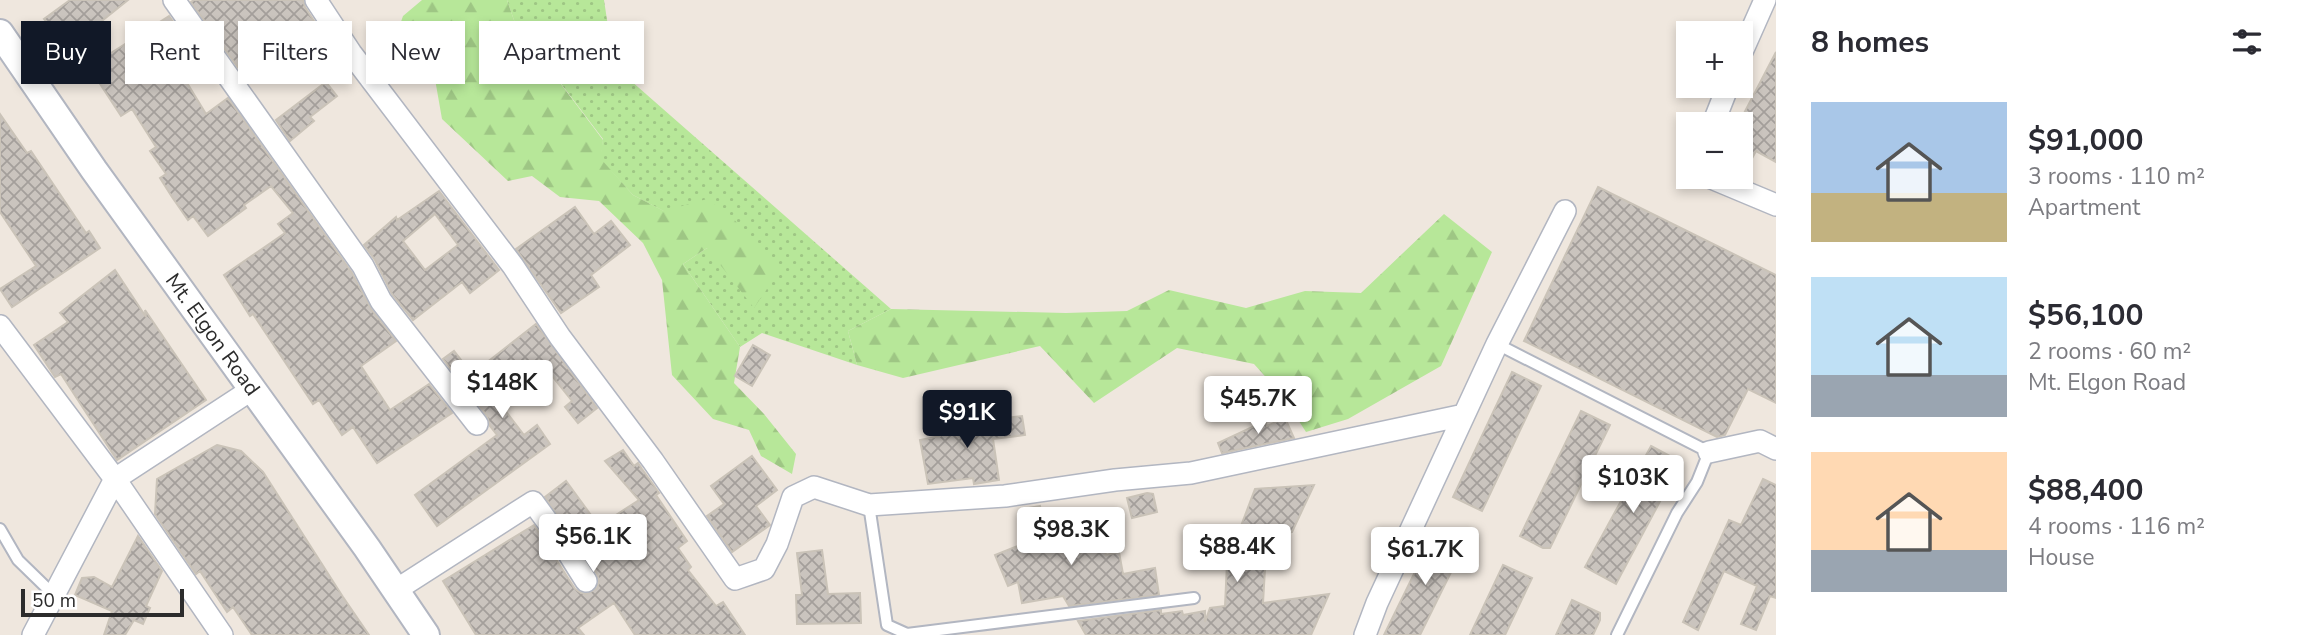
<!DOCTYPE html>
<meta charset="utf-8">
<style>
:root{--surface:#fff;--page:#f2f2f3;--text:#2b2b33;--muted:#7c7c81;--accent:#111827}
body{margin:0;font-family:"Nunito Sans",sans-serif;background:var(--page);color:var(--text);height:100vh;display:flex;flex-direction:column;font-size:26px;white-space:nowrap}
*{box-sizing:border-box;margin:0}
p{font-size:23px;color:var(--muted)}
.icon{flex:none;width:38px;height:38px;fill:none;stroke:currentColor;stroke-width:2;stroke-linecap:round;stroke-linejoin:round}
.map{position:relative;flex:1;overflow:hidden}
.side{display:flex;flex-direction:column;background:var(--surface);width:525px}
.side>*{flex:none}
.top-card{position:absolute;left:21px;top:21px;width:665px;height:63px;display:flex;gap:14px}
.controls{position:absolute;left:1676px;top:21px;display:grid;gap:14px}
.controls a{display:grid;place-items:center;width:77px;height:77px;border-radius:0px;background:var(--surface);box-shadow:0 4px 10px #0003;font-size:35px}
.scale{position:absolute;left:21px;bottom:18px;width:163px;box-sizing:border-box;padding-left:7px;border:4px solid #2c2c2c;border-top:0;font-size:19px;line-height:24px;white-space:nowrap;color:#2c2c2c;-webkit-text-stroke:5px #fff;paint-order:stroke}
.price{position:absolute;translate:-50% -60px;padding:0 16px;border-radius:7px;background:#fff;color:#222;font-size:23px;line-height:46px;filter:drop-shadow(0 2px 4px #0008)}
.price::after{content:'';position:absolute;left:50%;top:42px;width:21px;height:16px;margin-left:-10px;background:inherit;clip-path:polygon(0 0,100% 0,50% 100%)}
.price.current{background:var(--accent);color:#fff}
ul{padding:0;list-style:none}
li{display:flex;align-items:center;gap:21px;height:175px;padding:0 35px}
li span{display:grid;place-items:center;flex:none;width:196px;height:140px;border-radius:0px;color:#555}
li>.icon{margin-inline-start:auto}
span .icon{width:84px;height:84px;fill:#fffc;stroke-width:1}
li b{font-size:30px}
h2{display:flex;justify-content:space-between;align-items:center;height:84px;padding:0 35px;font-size:30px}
.tag{padding:0 24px;border-radius:0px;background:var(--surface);box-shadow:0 4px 10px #0003;font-size:24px;line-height:63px}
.tag.current{background:var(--accent);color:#fff}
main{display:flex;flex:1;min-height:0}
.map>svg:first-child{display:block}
</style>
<main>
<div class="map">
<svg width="1776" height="635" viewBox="0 0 1776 635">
<defs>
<pattern id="green-dots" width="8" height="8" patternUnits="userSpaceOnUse" patternTransform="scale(1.75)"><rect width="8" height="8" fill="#b7e799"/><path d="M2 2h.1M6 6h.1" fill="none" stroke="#9ec684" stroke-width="1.8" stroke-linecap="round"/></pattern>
<pattern id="forest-firs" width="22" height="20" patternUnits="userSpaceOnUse" patternTransform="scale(1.75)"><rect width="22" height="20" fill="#b7e799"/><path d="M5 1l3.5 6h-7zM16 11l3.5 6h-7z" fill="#9ec684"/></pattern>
<pattern id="building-cross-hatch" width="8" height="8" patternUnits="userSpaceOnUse" patternTransform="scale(1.75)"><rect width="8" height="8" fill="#cac4be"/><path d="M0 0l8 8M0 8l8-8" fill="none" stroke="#a49f9b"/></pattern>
</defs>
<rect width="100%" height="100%" fill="#efe7de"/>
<path fill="url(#green-dots)" d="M507,0H604L614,66L891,309L848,331L857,365L762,333L740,347L683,264L707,248L778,271L633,195L600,159L603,139L515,23Z"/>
<path fill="url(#forest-firs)" d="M422,0H507L515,23L603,140L601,159L633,195L664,211L707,199L732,217L779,271L754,308L707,248L683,264L740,347L734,383L764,414L796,454L792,474L761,456L749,430L713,419L672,375L662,280L643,243L599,201L560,197L532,176L508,181L442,119L432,62L395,39L403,16Z
M1444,214L1492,252L1441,366L1348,419L1306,432L1282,395L1254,364L1177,348L1094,403L1040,346L903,378L857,365L848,331L891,309L1066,313L1127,311L1169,290L1246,308L1305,291L1361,293Z"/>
<path fill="url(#building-cross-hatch)" stroke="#cac3b8" stroke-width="2" fill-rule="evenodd" d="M70,0H128L68,48L44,19Z
M194,0H303L305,7L319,29L247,80L191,2Z
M169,16L197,55L178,68L206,114L228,98L352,273L371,309L396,341L361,366L390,410L429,384L452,413L377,463L353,427L342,435L319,400L313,404L253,314L250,316L224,275L285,233L278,224L293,213L271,186L244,205L246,208L208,236L193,216L188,220L172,197L160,178L166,174L150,151L156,147L132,109L121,116L89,67Z
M1776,52V162L1756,151L1742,177L1741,119Z
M326,82L337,96L310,117L314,121L290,141L276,120Z
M0,114L27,153L31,151L86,233L89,231L100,248L12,307L0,289L36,266L0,212Z
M1598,187L1776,275V403L1748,389L1725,435L1717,437L1524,341Z
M439,191L499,270L470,293L462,282L413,320L392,294L375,260L364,245L396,217L397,220ZM435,214L458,245L425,270L403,241Z
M575,207L594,234L611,221L630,245L591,275L599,287L561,313L516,249Z
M115,270L146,317L145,310L206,400L117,460L61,374L55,377L34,345L68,322L60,313Z
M536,324L597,408L578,423L565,407L572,401L548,371L504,409L524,435L537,425L550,444L437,526L415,495L497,435L490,426L487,416L443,359L454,351L472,374Z
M753,345L770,355L752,386L735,376Z
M1512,372L1541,386L1482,511L1453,497Z
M1581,411L1610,425L1550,548H1543L1520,536Z
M1022,416L1025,435L993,439L999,480L974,484L973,478L928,484L920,440L940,436L938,424L960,421L961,423Z
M1285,418L1294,438L1222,453L1218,443L1265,421L1267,426Z
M217,445L241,451L263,472L343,597L369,635H252L233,607L227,612L200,571L196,574L155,514L157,479Z
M1651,446L1681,462L1616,584L1585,567Z
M623,450L634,466L638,463L642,469L659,493L656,495L687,541L678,548L691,567L688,570L716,606L723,602L745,635H635L614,603L578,628L584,635H476L443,581L534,525L575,589L581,593L587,594L597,588L599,581L597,574L545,497L566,481L599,526L639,500L605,461Z
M752,456L777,490L756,506L770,525L732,552L707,516L724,504L711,486Z
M1763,479L1776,485V598L1770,596L1756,630L1741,624L1757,586L1724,571L1698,630L1683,622L1729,520L1741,525Z
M1314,485L1292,532L1267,535L1263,603L1329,594L1311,635H1086L1078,621L1161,610V614L1182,611L1183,615L1205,611V622L1210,608L1225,606L1227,563L1255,489Z
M1147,493L1153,494L1157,512L1132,518L1127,498Z
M1040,506L1045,533L1097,522L1106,555L1119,552L1123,574L1155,568L1159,595L1069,606L1063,596L1022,603L1018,582L1008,586L995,555L1025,543L1024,538L1029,537L1023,509Z
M1189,527L1211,528L1208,567L1192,565Z
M1435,531L1464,546L1420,635H1384Z
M138,536L162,571L146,606L150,608L143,624L134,620L125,635H104L112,611L75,595L82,578L94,577L112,587Z
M822,550L828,594L860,593L861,623L797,624L796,595H802L797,553Z
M1503,565L1532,578L1505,635H1470Z
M1572,600L1600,613V620L1593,635H1556Z"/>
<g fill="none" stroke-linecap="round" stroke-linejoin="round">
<defs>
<path id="service" d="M1497,344L1709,452L1697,482L1677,513L1617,635
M869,505L887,625L907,634L1194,598
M0,529L18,560L54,595"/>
<path id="minor" d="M174,0L363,266L381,301L477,424
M316,0L351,53L513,266L560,337L653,461L735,579L764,569L777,544L793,497L814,487L869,505L1005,496L1115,480L1191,473L1464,415
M1741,54L1765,0
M1713,124L1728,86
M1709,177L1776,205
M0,326L115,479L33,635
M1709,452L1760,441L1776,449
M396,590L533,502L557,535L586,581
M222,635L115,479L251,390
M1365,635L1377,603L1497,344L1565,211"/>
<g id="tertiary">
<path id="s1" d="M0,33L94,170L367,548L426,635"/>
</g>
</defs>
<use href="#service" stroke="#b2b6c1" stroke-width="14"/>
<use href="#minor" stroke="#b2b6c1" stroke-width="24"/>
<use href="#tertiary" stroke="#b2b6c1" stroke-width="30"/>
<use href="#service" stroke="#fff" stroke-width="10"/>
<use href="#minor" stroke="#fff" stroke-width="21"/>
<use href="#tertiary" stroke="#fff" stroke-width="26"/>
</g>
<g text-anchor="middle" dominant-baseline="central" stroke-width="5" stroke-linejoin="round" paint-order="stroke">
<g font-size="21" fill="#2c2c2c" stroke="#fff">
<text stroke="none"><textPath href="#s1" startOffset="369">Mt. Elgon Road</textPath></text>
</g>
</g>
</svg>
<div class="controls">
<a>+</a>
<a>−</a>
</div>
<div class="scale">50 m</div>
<b class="price" style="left:502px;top:420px">$148K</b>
<b class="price" style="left:1258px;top:436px">$45.7K</b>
<b class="price current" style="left:967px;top:450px">$91K</b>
<b class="price" style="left:1633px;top:515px">$103K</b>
<b class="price" style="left:1071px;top:567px">$98.3K</b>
<b class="price" style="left:593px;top:574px">$56.1K</b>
<b class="price" style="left:1237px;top:584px">$88.4K</b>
<b class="price" style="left:1425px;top:587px">$61.7K</b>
<div class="top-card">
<a class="tag current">Buy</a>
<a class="tag">Rent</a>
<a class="tag">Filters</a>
<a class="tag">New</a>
<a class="tag">Apartment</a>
</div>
</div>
<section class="side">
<h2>8 homes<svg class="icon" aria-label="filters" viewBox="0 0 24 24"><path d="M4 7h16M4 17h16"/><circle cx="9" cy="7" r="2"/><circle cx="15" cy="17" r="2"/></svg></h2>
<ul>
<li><span style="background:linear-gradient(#a9c7e8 65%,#c2b280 0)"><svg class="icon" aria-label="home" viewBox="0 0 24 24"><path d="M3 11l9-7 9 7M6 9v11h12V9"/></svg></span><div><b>$91,000</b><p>3 rooms · 110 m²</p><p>Apartment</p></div></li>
<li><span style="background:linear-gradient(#bfe0f5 70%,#9aa5b1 0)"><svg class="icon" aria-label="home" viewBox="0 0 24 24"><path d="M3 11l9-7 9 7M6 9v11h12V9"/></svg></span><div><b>$56,100</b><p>2 rooms · 60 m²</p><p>Mt. Elgon Road</p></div></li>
<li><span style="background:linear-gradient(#ffd9b3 70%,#9aa5b1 0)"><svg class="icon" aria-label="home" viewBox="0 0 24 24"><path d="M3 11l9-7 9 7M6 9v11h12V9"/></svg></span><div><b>$88,400</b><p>4 rooms · 116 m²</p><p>House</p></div></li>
</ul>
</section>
</main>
